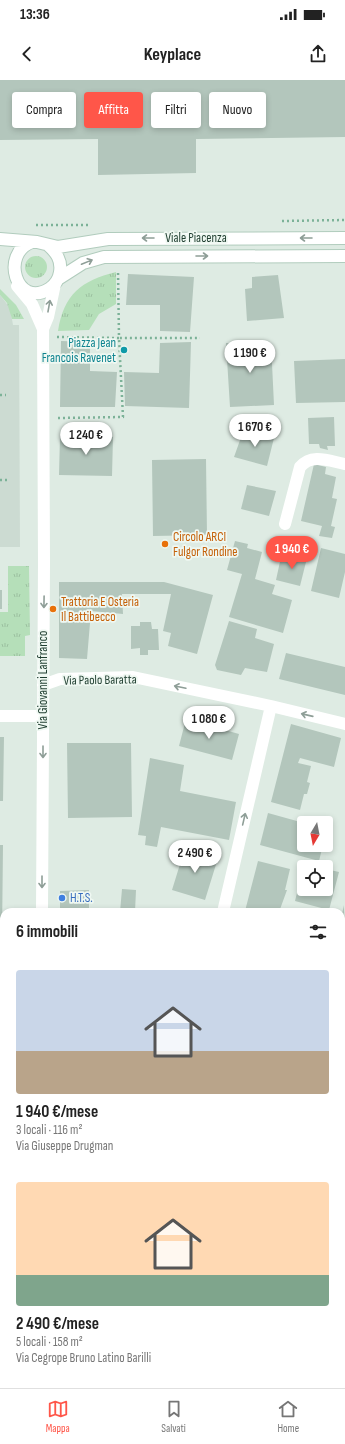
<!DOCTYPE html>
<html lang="it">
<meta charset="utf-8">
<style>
:root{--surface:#fff;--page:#f2f2f2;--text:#222;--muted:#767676;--line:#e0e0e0;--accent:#ff5649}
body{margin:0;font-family:"Sofia Sans Condensed",sans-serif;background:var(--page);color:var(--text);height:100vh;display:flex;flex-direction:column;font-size:15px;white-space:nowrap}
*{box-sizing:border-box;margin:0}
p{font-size:13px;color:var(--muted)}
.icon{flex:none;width:22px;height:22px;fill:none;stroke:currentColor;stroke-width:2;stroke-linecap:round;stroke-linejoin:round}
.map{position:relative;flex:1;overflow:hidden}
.drawer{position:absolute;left:0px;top:828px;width:345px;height:480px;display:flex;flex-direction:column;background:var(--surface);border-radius:12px 12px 0 0;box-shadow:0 2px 6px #0003}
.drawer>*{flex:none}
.guide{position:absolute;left:12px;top:12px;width:321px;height:36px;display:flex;gap:8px}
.needle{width:26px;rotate:190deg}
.fabs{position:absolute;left:297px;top:736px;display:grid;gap:8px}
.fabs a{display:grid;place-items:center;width:36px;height:36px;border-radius:4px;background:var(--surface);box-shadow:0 2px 6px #0003;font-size:20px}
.price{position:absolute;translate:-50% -34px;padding:0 9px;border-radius:14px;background:#fff;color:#222;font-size:13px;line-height:26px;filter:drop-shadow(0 1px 2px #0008)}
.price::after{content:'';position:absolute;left:50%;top:24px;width:12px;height:9px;margin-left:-6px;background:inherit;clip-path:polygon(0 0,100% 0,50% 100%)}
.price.selected{background:var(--accent);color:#fff}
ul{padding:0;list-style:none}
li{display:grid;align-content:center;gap:8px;height:212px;padding:0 16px}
li span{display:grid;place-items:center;height:124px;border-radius:4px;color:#555}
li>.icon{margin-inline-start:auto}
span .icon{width:72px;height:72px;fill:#fffc;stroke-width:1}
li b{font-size:17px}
h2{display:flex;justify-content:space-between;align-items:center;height:48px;padding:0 16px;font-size:17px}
.tag{padding:0 14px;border-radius:4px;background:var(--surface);box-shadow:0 2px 6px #0003;font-size:14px;line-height:36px}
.tag.selected{background:var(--accent);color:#fff}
.status{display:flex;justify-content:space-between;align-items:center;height:28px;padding:0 20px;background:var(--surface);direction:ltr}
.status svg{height:11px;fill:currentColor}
header{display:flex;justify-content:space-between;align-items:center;height:52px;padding:0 16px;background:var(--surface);font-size:18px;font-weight:700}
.menu{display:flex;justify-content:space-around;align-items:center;height:56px;border-top:1px solid var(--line);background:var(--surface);font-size:11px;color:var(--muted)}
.menu a{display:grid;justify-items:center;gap:2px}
.menu .selected{color:var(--accent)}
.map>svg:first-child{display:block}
</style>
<div class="status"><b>13:36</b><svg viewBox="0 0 49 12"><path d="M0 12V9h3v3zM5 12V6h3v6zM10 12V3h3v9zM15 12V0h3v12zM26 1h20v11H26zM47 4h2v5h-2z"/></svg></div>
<header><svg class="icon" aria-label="back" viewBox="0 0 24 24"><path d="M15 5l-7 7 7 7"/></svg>Keyplace<svg class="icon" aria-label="share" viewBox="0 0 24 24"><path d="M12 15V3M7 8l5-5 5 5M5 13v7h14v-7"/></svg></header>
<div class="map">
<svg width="345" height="1308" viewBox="0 0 345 1308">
<defs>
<pattern id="grass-tufts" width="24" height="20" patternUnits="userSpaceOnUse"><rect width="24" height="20" fill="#b5dfb9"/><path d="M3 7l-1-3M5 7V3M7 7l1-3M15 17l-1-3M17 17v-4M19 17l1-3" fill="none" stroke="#9bc09f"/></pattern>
</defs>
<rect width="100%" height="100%" fill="#deebe3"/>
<path fill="#ccdbd2" d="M0,215L10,228L13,245H19L20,467H0Z"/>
<path fill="url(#grass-tufts)" d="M25 187a11 11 0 1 1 22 0a11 11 0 1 1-22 0Z
M116,192V224L99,234L89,250L58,251C64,214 81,201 116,192Z
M0,209L16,225L24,239H12L7,223L0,215Z
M8,486H29L30,555L25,556V576H0V532H8Z"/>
<path fill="#b3c6bc" d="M0,0H345V57L196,59V93L98,95V59L0,60Z
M128,194L194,197L190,252L160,251V225H126Z
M278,195L284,238L247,241L245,209L252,208V197Z
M61,261L90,262V291L117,292L115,327H60Z
M191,262L189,328L125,326L124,292L159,293L160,263Z
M226,263H271L274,325L230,327Z
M345,279V322L296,323L294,281Z
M334,337L335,366H327L328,370L320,368L319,364H309L308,338Z
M244,349L274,358L267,386L234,377Z
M60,356L113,357L112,396L59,395Z
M206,379L207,455L153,456L152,380Z
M314,384L326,387L325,394L336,397L332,418L337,419L331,446L335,447L332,458L319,456L322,446L301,441Z
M247,405L276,411L269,436L241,429Z
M235,461L248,464L247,468L262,472L255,499L275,505L272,514L292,520L283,553L229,537L242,494L227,490Z
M321,468L345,474V492L339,518L311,511Z
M289,474L307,478L300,506L276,500L281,477L288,479Z
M59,502H164L213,515L197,574L168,566L171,553L163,551L171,514H122L123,534L91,531L87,579L59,578Z
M0,510H2V529H0Z
M229,541L257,549L255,558L274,564L267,592L245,588L241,595L217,590L215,585Z
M140,542H151L152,549H158L159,570H148V575H140V568L131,569V546H140Z
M286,573L345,587V615L279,599Z
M186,639L239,654L232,680L179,666Z
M291,644L341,658L334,687L300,678L298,683L311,686L307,702L310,703L307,714H304L300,730L271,722Z
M0,657H4L3,721H0Z
M67,663H131L132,737L68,738Z
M150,678L184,685L180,711L236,722L229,760L161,747L157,767L145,765L146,756L138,755Z
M268,733L304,743V765H323L319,781L260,765Z
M0,765H3L2,856H0Z
M185,768L218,778L205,820L172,810Z
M258,781L290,789L285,810H287L279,832L245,831Z
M305,783L316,786V787H304Z
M303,788L304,809H326V789L339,792L329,830L295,821Z
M122,809L136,810L135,832H120Z
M89,810V832H60V811Z
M344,825L345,888L342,902L341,838Z
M0,908H4V970H0Z
M341,957L345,958V1057L341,1056Z
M341,1097L345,1098L342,1113H341Z
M0,1111H4V1183H0Z
M0,1201H4V1238L0,1236Z
M0,1284L4,1286V1304H43L52,1308H0Z
M236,1304H253L251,1308H234Z"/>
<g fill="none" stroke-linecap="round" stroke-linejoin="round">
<defs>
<path id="secondary" d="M0,159L37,162L58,167L108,159L345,158
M32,162C0,173 16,229 49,209C55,205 59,199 60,192C62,180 56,172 48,165
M58,199L83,183L104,177L345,176"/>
</defs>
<use href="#secondary" stroke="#b1ccbd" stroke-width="14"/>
<path stroke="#7cb298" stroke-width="2.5" stroke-dasharray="2 3" stroke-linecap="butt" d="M282,141L345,140
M36,145H89
M57,257L119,258L118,191
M0,315H6
M58,338L123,337L119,258H200
M0,400H8
M341,1140L345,1124
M341,1249V1254"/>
<path stroke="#fff" stroke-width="12" d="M17,206L32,224L43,249
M285,444L300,387C312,373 329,381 345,384
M43,605L60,599L133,597L271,626L345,644
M0,636H43
M42,832L44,483L43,249L48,237L55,204
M223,832L271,626
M341,1071L345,1072
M0,1257L4,1258
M100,1304L108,1308"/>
<path stroke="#fff" stroke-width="12" d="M341,1206L345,1191
M313,1304L317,1308
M278,1308L282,1304"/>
<use href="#secondary" stroke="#fff" stroke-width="12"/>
</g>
<defs><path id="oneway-shaft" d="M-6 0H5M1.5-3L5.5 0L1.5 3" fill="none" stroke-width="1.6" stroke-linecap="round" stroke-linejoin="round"/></defs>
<g stroke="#8e9e97">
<use href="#oneway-shaft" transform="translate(148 158) rotate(180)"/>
<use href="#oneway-shaft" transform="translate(306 158) rotate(180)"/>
<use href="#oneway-shaft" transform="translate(202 176)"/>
<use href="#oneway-shaft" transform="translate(87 182) rotate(-22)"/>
<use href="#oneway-shaft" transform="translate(49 226) rotate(-80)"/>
<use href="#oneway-shaft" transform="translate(44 522) rotate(91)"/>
<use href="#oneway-shaft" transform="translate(180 607) rotate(-168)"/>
<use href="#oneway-shaft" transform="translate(307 635) rotate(-167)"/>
<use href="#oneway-shaft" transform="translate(43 672) rotate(90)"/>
<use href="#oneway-shaft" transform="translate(244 739) rotate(-77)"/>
<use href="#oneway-shaft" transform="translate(42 802) rotate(90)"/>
</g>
<circle fill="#0f9aa8" stroke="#eff8f2" stroke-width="1.5" cx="124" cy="270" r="4"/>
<g fill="#e8710a" stroke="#eff8f2" stroke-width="1.5">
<circle cx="165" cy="464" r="4"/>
<circle cx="53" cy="529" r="4"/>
</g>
<circle fill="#3f7fe0" stroke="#eff8f2" stroke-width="1.5" cx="62" cy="818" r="4"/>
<g text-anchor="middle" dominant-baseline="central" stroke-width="3.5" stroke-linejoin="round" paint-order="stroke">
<g font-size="13" fill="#1e3d2f" stroke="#eff8f2">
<text x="196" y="158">Viale Piacenza</text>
<text transform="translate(43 600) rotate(-90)">Via Giovanni Lanfranco</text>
<text transform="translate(100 600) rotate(-1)">Via Paolo Baratta</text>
</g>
<g font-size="13" fill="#0d838f" stroke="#eff8f2" text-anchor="end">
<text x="116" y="263">Piazza Jean<tspan x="116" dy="15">Francois Ravenet</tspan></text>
</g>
<g font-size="13" fill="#c56008" stroke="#eff8f2" text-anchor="start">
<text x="173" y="457">Circolo ARCI<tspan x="173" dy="15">Fulgor Rondine</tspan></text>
<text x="61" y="522">Trattoria E Osteria<tspan x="61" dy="15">Il Battibecco</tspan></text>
</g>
<g font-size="13" fill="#366cbe" stroke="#eff8f2" text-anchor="start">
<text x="70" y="818">H.T.S.</text>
</g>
</g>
</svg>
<div class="fabs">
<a><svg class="needle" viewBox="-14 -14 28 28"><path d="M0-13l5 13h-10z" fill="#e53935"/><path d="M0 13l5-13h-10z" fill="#767676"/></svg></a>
<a><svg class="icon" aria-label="locate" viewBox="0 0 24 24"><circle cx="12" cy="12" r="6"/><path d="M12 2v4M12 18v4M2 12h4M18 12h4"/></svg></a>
</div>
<b class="price" style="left:250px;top:294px">1 190 €</b>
<b class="price" style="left:255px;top:368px">1 670 €</b>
<b class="price" style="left:86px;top:376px">1 240 €</b>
<b class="price selected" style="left:292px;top:490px">1 940 €</b>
<b class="price" style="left:209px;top:660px">1 080 €</b>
<b class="price" style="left:195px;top:794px">2 490 €</b>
<div class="guide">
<a class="tag">Compra</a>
<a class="tag selected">Affitta</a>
<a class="tag">Filtri</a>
<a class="tag">Nuovo</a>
</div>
<section class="drawer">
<h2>6 immobili<svg class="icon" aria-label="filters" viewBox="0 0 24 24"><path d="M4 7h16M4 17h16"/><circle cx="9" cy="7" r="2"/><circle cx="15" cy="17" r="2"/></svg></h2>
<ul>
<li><span style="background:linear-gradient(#c9d6e8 65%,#b9a48a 0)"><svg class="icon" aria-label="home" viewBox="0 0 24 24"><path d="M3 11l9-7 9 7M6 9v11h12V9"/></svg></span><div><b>1 940 €/mese</b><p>3 locali · 116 m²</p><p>Via Giuseppe Drugman</p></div></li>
<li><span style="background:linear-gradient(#ffd9b3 75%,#7fa58c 0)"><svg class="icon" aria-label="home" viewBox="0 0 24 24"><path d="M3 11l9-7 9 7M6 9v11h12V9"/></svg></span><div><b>2 490 €/mese</b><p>5 locali · 158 m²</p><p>Via Cegrope Bruno Latino Barilli</p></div></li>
</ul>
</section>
</div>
<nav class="menu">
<a class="selected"><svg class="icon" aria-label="map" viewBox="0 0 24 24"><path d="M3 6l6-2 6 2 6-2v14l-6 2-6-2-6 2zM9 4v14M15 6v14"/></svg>Mappa</a>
<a><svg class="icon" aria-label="saved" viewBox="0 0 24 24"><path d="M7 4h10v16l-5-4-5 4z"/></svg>Salvati</a>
<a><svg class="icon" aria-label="home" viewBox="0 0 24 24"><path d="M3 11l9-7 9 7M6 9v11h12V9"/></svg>Home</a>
</nav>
